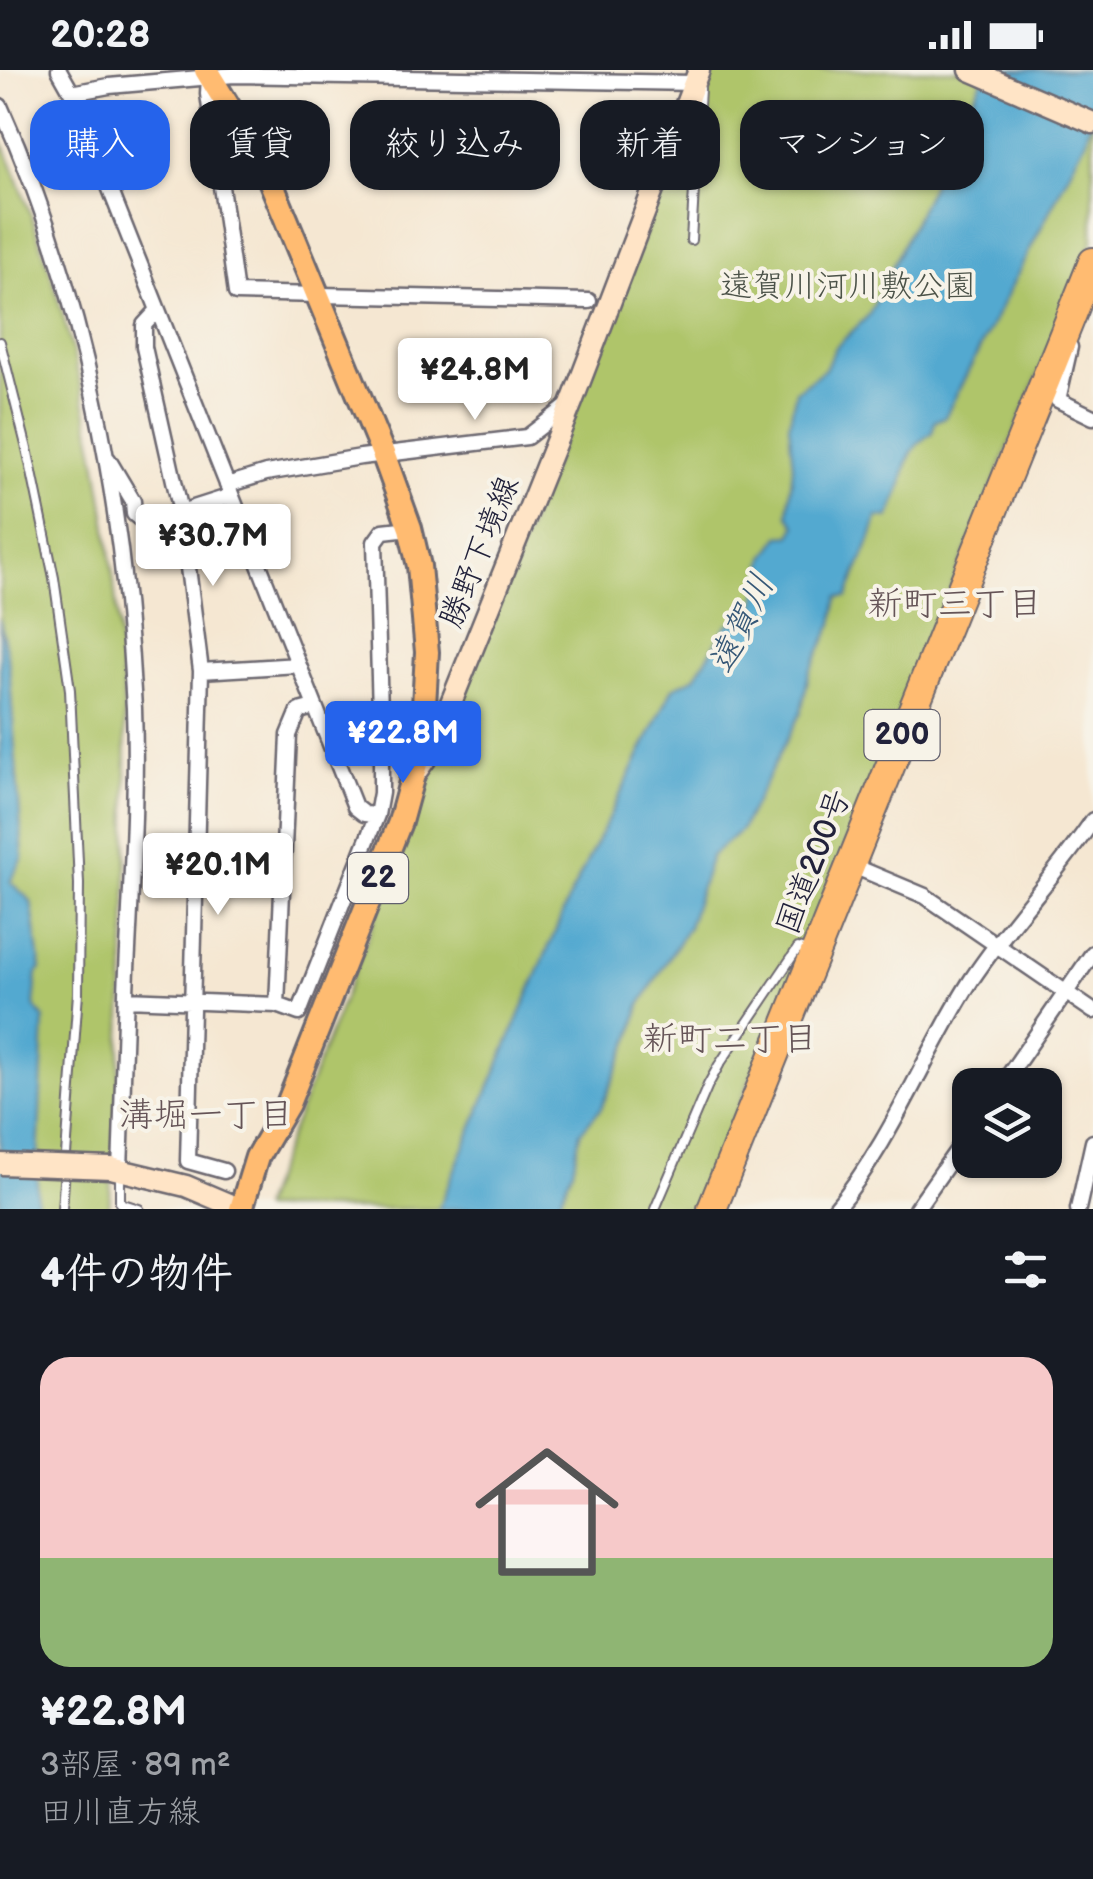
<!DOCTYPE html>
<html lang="ja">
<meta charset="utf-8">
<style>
:root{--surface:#171b24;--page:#242831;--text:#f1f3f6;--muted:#9ea1a6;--accent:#2563eb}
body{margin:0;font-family:"Balsamiq Sans","Klee One",sans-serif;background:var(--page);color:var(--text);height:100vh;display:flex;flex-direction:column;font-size:38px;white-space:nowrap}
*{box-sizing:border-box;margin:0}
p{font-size:32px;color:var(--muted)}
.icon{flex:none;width:55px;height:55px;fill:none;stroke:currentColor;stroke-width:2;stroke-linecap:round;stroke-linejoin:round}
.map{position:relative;height:1139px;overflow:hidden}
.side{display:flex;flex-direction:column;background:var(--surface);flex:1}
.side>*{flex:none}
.banner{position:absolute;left:30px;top:30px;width:1035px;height:90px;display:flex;gap:20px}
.controls{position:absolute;left:952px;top:998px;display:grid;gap:20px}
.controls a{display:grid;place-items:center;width:110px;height:110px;border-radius:20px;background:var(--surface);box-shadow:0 2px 8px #0004;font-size:50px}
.price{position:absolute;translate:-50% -85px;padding:0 22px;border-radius:10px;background:#fff;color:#222;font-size:32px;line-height:65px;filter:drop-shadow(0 2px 5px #0008)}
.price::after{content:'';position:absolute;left:50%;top:60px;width:30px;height:22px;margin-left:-15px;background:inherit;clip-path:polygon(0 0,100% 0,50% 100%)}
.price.on{background:var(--accent);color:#fff}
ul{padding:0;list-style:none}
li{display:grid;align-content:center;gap:20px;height:530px;padding:0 40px}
li span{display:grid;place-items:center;height:310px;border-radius:30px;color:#555}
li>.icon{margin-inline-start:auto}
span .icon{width:180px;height:180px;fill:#fffc;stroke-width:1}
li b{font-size:42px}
h2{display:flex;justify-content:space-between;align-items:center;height:120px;padding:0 40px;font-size:42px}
.chip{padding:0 35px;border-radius:30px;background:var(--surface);box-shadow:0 2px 8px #0004;font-size:35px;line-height:90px}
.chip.on{background:var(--accent);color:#fff}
.status{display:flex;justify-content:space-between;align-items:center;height:70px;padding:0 50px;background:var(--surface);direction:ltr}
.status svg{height:28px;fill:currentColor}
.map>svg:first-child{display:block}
</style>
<div class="status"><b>20:28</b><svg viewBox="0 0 49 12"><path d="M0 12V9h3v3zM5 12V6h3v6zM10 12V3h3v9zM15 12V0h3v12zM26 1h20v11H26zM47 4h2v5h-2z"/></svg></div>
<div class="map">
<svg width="1093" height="1139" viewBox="0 0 1093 1139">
<rect width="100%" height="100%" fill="#f7f3e8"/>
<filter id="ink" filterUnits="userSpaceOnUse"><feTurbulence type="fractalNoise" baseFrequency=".01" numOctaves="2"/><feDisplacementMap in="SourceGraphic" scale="20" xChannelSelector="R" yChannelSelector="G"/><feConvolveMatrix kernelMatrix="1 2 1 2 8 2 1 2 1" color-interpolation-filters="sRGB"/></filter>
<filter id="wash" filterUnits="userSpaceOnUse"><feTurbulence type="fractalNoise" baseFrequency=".0048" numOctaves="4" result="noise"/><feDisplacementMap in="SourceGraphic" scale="40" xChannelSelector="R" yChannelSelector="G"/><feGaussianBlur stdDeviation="2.25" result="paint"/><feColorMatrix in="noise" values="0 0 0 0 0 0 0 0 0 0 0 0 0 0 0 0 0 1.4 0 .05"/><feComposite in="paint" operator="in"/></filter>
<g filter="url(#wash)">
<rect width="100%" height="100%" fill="#f5e7d2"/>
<path fill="#afc56a" stroke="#687452" stroke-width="2.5" d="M708,0H1093V170L697,1139H261Z
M0,66C148,412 139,772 109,1139H0Z"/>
<path fill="#53a9d0" stroke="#3a6686" stroke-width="2.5" d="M987,0H1093V40L1086,69L945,347L935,351L932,363C913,374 907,388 903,409C901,422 893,436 889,448L877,447C871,477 857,497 848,527H838L833,554L809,603L801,642L741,760L711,786L688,857L640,935L632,965L601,1038L580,1063L573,1099L556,1139H438L571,824L673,618L695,607L728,554L743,551L754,543L765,487L780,466L791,465L796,456L788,444L793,396L789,355L796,321L825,299L836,277L869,245Z
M0,550L9,595L23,788L10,812L31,831L41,899L37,903L34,935L44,949L36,1139H0Z"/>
</g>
<g filter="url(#ink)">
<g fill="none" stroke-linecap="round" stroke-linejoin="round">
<defs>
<path id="lane" d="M691,170L700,19
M0,272L28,383L54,508L70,620L79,814L78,923L62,1139
M120,1103V1133L139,1139
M655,1139L708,1015L719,995L798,878L811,882"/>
<path id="street" d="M59,0L72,23L355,737L364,744L377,745
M209,6L208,24L236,223L589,231
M72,23L109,16L234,5L694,13
M0,36C84,222 124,434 134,638C137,719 132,799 128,880C124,953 123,1026 120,1099
M157,241L144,255V277L181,442L201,601L188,1091L224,1101
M1070,277L1058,330L1093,347
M108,389L133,431L134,444L140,449L181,442L231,426
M227,415L266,403L361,387L527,367L570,334
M201,601L298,595
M851,795L925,826L1093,941
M126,929L277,935L289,665L299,641L314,637
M277,935L299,943L377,745L381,723V676L375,472L383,461L410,458
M1002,1015L1093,883
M835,1139C893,1071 924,983 972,909C1009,853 1056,805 1093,750
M916,1139L970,1062
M1078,1139L1093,1072"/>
<path id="secondary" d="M970,0L1093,53
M416,702L432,680L572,332L699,0
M111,1098L186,1116L240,1139"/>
<path id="primary" d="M206,0L263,93L384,386L410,458L419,496L427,582L422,672L400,752L288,1034L257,1087L241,1139"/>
<path id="highway" d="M712,1139L1093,192"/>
</defs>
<use href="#lane" stroke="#6c6770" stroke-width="12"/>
<use href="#street" stroke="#6c6770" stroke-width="19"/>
<use href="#secondary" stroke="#6c6770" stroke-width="25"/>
<use href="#primary" stroke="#6c6770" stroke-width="28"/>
<use href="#highway" stroke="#6c6770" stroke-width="32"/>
<use href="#lane" stroke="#fff" stroke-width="8"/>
<use href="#street" stroke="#fff" stroke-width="14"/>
<use href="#secondary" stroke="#ffe4c6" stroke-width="20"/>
<use href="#primary" stroke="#ffbb71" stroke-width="22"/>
<use href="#highway" stroke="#ffbb71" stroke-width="28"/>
<defs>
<path id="secondary-bridge" d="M0,1094L111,1098"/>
</defs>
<use href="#secondary-bridge" stroke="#6c6770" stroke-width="25" stroke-linecap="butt"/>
<use href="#secondary-bridge" stroke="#ffe4c6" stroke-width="20"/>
</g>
</g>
<g text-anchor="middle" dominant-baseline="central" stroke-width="8" stroke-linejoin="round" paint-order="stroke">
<g fill="#f7f3e8" stroke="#62616f" stroke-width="2.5">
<rect x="864.5" y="640" width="75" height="50" rx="8"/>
<rect x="348" y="783" width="60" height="50" rx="8"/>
</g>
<g font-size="30" font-weight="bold" fill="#22223b">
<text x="902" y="665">200</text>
<text x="378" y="808">22</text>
</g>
<g font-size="32" fill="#4c5349" stroke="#f7f3e8">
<text x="848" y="216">遠賀川河川敷公園</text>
</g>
<g font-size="32" fill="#22223b" stroke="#f7f3e8">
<text transform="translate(480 482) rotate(-68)">勝野下境線</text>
<text transform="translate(814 792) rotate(-69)">国道200号</text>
</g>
<g font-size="35" fill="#655457" stroke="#f7f3e8">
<text x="955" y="534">新町三丁目</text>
<text x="730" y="969">新町二丁目</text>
<text x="206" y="1045">溝堀一丁目</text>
</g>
<g font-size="35" font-style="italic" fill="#365877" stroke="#f7f3e8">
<text transform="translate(742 554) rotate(-64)">遠賀川</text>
</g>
</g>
</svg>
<div class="controls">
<a><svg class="icon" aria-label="layers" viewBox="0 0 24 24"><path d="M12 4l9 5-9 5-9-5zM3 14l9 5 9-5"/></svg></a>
</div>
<b class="price" style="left:475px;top:353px">¥24.8M</b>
<b class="price" style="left:213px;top:519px">¥30.7M</b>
<b class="price on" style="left:403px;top:716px">¥22.8M</b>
<b class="price" style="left:218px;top:848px">¥20.1M</b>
<div class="banner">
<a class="chip on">購入</a>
<a class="chip">賃貸</a>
<a class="chip">絞り込み</a>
<a class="chip">新着</a>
<a class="chip">マンション</a>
</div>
</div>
<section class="side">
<h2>4件の物件<svg class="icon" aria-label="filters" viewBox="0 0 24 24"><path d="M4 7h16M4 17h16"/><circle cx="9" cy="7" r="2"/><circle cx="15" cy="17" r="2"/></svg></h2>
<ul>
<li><span style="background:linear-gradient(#f6c9c9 65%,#8fb573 0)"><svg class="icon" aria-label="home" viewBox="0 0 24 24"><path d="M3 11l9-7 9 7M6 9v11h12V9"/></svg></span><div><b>¥22.8M</b><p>3部屋 · 89 m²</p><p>田川直方線</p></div></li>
</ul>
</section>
